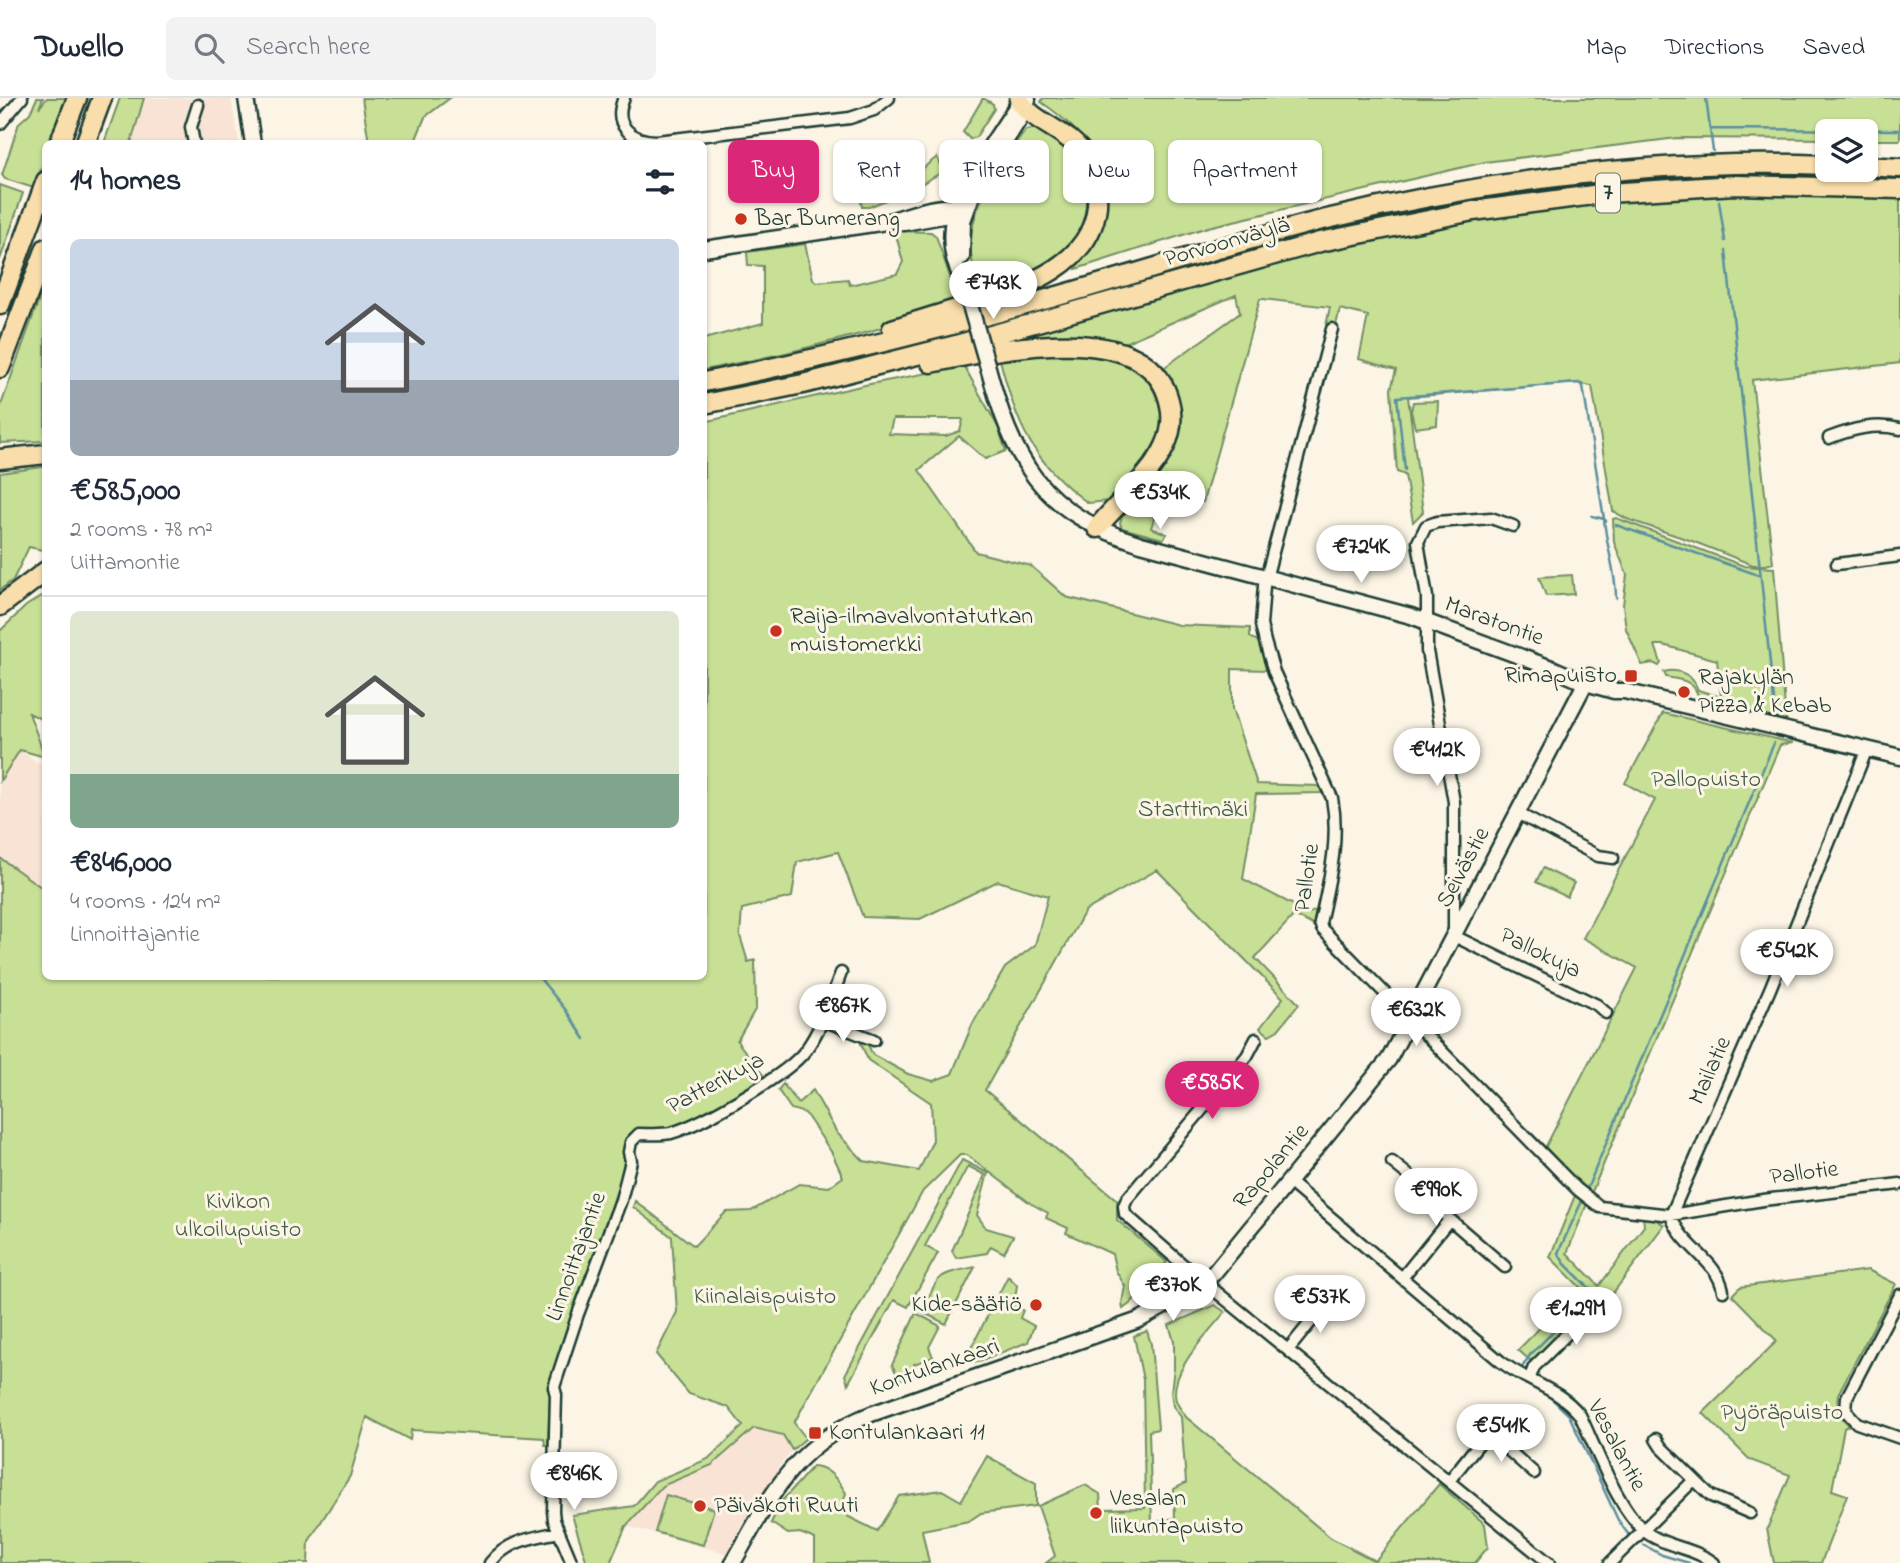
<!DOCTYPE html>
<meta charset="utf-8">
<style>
:root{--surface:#fff;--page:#f2f2f3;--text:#1f2937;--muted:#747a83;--line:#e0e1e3;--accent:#db2777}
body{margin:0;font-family:"Indie Flower",sans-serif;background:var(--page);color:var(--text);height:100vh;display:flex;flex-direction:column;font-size:26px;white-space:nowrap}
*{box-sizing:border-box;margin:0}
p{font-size:23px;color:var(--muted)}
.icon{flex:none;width:38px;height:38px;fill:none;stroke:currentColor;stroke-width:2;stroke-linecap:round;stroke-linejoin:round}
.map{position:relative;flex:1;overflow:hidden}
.details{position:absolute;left:42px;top:42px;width:665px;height:840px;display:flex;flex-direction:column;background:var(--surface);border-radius:10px;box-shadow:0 2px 5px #0004}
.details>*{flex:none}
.hud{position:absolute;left:728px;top:42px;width:665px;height:63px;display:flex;gap:14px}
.controls{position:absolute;left:1815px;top:21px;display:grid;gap:14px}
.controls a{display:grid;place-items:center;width:63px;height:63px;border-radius:10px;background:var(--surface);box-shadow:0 2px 5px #0004;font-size:35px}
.price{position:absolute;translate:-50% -60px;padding:0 16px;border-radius:24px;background:#fff;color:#222;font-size:23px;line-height:46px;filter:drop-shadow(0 2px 4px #0008)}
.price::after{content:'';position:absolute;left:50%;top:42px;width:21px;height:16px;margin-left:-10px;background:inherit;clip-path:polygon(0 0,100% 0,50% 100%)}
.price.on{background:var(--accent);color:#fff}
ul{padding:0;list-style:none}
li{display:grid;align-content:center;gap:14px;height:371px;padding:0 28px}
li+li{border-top:2px solid var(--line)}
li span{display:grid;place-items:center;height:217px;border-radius:10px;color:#555}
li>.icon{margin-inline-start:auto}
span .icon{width:126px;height:126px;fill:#fffc;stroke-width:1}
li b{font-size:30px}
h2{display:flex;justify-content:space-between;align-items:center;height:84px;padding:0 28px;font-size:30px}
.chip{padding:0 24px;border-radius:10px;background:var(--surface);box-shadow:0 2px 5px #0004;font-size:24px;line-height:63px}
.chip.on{background:var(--accent);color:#fff}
header{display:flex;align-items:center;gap:42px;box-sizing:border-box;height:98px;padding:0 35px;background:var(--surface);border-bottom:2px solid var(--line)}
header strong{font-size:33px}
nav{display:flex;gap:38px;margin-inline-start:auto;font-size:24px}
.search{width:490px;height:63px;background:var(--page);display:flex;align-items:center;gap:18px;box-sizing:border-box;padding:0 24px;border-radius:10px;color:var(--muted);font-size:26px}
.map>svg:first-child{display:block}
</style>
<header>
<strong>Dwello</strong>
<div class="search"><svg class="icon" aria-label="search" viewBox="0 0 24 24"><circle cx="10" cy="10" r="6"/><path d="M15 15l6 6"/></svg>Search here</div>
<nav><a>Map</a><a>Directions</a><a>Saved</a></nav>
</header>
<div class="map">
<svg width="1900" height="1465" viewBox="0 0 1900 1465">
<rect width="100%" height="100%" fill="#fcf5e5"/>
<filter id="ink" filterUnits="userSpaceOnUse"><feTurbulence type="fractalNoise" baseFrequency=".0143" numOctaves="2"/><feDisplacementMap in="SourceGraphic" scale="14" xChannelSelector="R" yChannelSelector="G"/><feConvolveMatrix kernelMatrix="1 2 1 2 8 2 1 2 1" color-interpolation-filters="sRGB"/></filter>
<g filter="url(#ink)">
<path fill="#f9e3d5" d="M144,0H231L239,45H201L197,27L205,4L194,1L185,33L188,45L131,46Z
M20,652L45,670V792L0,760V683Z
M754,1330L783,1337L792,1352L780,1368L728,1456L626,1428L662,1388L712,1367Z"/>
<path fill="#c7e096" stroke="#738e65" stroke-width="2" fill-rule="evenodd" d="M37,0H43L39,10L47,0H68L51,45L46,46L45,60L34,90L5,81L2,77L19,25L30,15Z
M120,0H144L131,45H104Z
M362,0H450L425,19L414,46L369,45Z
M983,0L993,6L994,11L976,39L970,41L963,34Z
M1043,0H1900V42H1866V33H1827V41L1677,40L1485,64L1208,129L1076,171C1078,158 1092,152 1097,141C1122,80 1090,37 1041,4Z
M1038,30C1047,36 1061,43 1069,51C1080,65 1086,84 1086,102C1086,140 1056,167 1022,180C1011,184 997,184 985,186C981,180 975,174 973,167C961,117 998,70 1026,32Z
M937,59L944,73L912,91L869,109H862L860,99L917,75Z
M0,87L23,95L0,162Z
M1772,95L1900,99V265L1752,282L1773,465L1766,467H1753L1692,443L1627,421L1613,413L1592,288L1577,285L1408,299L1423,414L1413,424L1405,377L1397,374L1391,291L1396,272L1359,261L1368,218L1340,211L1335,231L1326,228L1330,209L1263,201H1260L1203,404L1163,392L1151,430L1167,436L1163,441L1122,430L1120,425L1123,415L1121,412L1148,378L1174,305L1162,271L1240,215L1236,197L1115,249L989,246C1134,205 1277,158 1424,129C1539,107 1655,98 1772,95Z
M895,133L931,134L936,138L959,205L868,234L786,255L704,272V241L763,225V168L748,167L747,154L805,146L813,181L816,184L848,181L850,187L897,176L903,164Z
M45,185V343L0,345V310Z
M1048,255C1073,256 1104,254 1128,266C1154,279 1170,318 1156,344C1144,365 1124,384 1109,403L1088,405C1032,364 1017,327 1000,262Z
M964,268L998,329L1006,353L985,361L959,338L919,372L976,454L1031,468L1066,499L1179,527L1250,530V539L1259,544L1268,572L1232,571V611L1257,686L1319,688L1322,695L1256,696L1243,781L1309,815L1315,813L1318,833L1311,826L1294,817L1255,860L1299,906L1278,932L1269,937L1260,930L1283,900L1157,772L1085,813L985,992L1117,1102V1122L1167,1164L1131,1205L1123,1211L1122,1205L1125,1188L1116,1173L1112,1156L1066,1135L1068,1130L1046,1120L1048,1115L1030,1105L967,1057H960L923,1093L794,1325L806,1340L792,1352L783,1337L754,1330L712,1367L662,1388L626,1428L610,1465H587L572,1417L634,1408L655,1383L708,1361L743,1328L728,1309L689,1296L656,1256L677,1214L672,1139L633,1109L635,1103L694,1148L726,1114L751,1113L799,1086L829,1089L843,1079L832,1055L805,1015L791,1011L778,992L783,986L798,1005L813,992L837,1035L864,1063L919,1073L933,1042L931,1005L868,962L859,941L867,945L873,957L908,976L933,983L952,976L972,927L1005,870L1035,847L1048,798L998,783L920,821L863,819L838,754L797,764L792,799L742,811L740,838L748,864L755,862L756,910L737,943L767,982C736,999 704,1022 669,1032C655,1036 638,1025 629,1039L620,1084L556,1266L550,1295L548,1347H545L544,1340L411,1332L410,1342L367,1319L350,1378L309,1443L308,1465H0V760L45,792L46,878H704V324L865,287ZM893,321H962L963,322L960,333L946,338L889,336Z
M1438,303L1437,327L1415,330L1411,313L1413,304Z
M42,369H46L45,450L42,452L29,449L13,482L0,492V375Z
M1616,420L1744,468L1774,470L1786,623L1706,605C1698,601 1699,598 1695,591C1688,581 1676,581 1666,579L1664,574C1679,570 1693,577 1698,592L1721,599L1717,562L1663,547H1655L1661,565L1659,568L1653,565L1642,567L1626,531L1623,507L1627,477L1614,444L1613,421Z
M1572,477L1574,496L1546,498L1539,479Z
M45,496V623L29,615L45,659L20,652L0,683V533L26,508Z
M1663,615L1793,645L1780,647L1591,1096L1545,1050L1637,870L1583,840L1655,702L1625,685Z
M1543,770L1574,785L1567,799L1536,784Z
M962,1062L988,1075L977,1117L986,1130L1013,1138L1004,1155L991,1148L987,1155L956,1160L952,1153L985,1077L968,1068L925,1148L938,1155L908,1209L894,1202L848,1286L845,1277Z
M1576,1095L1587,1106L1567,1155L1599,1188L1644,1128L1643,1118L1655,1121L1664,1127L1601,1211L1540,1271L1518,1252L1580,1189L1550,1159Z
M975,1169L946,1226L922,1214C940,1176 933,1178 975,1169Z
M1868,1172L1896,1186L1838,1296C1836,1309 1838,1320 1850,1327L1844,1330L1832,1392L1847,1397L1821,1465H1774L1767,1431L1790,1377L1750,1362L1703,1315L1777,1243L1732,1197L1740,1189Z
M1008,1178L1017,1187L1014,1208L1023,1212L1020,1220L1034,1228L1028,1244L975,1265L971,1250Z
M1215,1207L1225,1214C1209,1234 1165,1277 1177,1305C1179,1309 1183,1314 1186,1319L1331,1440L1375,1463L1439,1386L1485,1426L1488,1449L1475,1465H1046L1055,1458L1038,1408L1085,1387L1100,1396L1101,1411L1145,1410L1143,1282L1134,1238L1147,1233L1151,1246L1158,1331L1149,1333L1152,1425L1175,1420L1174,1391L1186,1385L1181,1319L1173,1308L1171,1294L1174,1270V1243L1169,1227Z
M916,1215L940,1228L929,1249L933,1259L914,1266L917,1276L900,1282L892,1267Z
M987,1358L1036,1385V1408L981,1415L969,1423L922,1432L929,1465H815V1441L800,1435L788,1436L771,1425L781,1404L813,1368C828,1368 839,1383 846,1395L843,1406L847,1418L877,1433L899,1398L942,1392L961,1403Z
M666,1397L714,1411L703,1447L655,1434Z"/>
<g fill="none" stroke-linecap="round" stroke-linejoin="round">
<path stroke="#5b8f9e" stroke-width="2.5" d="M1706,0L1710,31
M1713,53L1710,31L1900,32
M1719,103L1725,143
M1726,153L1776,621
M1405,372L1397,299L1579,285L1583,288L1604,421L1606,423
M1592,418L1604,421C1606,448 1616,473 1616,500
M1616,427L1761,478
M538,878L565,911L585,941
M1587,1091L1774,645
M1523,1268L1530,1257L1593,1194L1565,1166L1558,1155L1582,1103
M1549,1298L1569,1317L1618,1422L1628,1436
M1644,1447L1662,1457L1689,1465"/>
<defs>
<path id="street" d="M624,0C612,27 631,43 657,43L850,20L874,12L889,0
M0,26L22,0
M194,46L191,29L198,7
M1332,231L1264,488L1261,527L1265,544L1274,574L1332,700C1340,743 1329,783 1320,825L1322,831L1577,1091L1600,1109L1671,1117L1763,1102L1900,1086
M1829,340C1852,331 1875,325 1900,331
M1513,428L1491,420L1437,424L1426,428L1418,444L1427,499V553L1454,704V838L1597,907L1606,915
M1837,466L1900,458
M1519,716L1598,758L1613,760
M823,922L874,942
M1256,941L1247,958L1127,1101L1124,1108L1125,1116L1181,1165L1549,1465
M1392,1064L1424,1090L1425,1100L1505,1169
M1289,1084L1500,1263C1526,1284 1559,1290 1580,1317C1596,1350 1620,1418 1650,1437C1671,1450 1694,1450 1714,1465
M1402,1180L1449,1122
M1723,1193C1718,1162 1680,1148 1671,1117L1770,891L1867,651
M1900,1197L1847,1299L1846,1313L1857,1325L1900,1340
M1288,1252L1327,1204
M1531,1277L1534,1269L1599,1204
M1656,1341L1661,1349L1711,1398L1750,1415
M1449,1383L1488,1334L1534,1375
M490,1465C508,1442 532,1440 559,1434
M572,1465L554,1422L553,1413L556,1297L554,1289L578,1216L621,1102L631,1063L629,1054L631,1044L639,1036C650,1036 660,1037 671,1035C700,1027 787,977 805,953C822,930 831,902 841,875
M1610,1465L1694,1382"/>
<path id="secondary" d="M246,0L253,46
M904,125L959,115
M704,151L880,125C908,120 937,101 966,113
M962,159L963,123L974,92L1026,11L1028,1
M965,190C962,181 958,173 955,164C948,143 952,113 961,93L1022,0
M987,266C1013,363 1040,415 1141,446L1411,518L1554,571L1586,585L1614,593H1624L1900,659
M733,1465C772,1396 793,1347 871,1316L1139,1222L1192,1193L1213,1176L1389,961L1589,578"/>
<path id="highway" d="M59,46L77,0
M85,46L102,0
M1866,68L1900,70
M0,207L46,83
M892,231C918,223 943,215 969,207C1019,190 1091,170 1097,108C1098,91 1095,75 1087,61C1069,31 1035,27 1019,2
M931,265C990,253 1140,218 1167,296C1173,313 1173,331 1165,348C1152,377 1118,404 1097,430
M0,270L46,150
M704,284C809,263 914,238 1018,209C1118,182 1217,149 1318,123C1483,83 1657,60 1827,67
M704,306L803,286L956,247L1320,144L1473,113L1608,95L1735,87L1900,91
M0,361L46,356
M0,508L46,473"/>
</defs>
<use href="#street" stroke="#1f3d34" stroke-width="15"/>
<use href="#secondary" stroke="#1f3d34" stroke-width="19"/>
<use href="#highway" stroke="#1f3d34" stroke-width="23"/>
<use href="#street" stroke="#fcf5e5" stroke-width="10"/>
<use href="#secondary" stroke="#fcf5e5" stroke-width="14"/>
<use href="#highway" stroke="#f9deab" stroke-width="18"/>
<defs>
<path id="secondary-bridge" d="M965,190L987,266"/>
</defs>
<use href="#secondary-bridge" stroke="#1f3d34" stroke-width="19" stroke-linecap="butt"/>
<use href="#secondary-bridge" stroke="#fcf5e5" stroke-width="14"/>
</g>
</g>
<g fill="#c8321e" stroke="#fcf5e5" stroke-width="2.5">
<circle cx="741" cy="121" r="7"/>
<circle cx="776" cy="533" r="7"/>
<rect x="1624" y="571" width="14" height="14" rx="3.5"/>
<circle cx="1684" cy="594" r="7"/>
<circle cx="1036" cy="1207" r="7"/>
<rect x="808" y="1328" width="14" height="14" rx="3.5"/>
<circle cx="700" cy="1408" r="7"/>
<circle cx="1096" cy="1415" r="7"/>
</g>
<g text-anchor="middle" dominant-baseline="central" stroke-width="6" stroke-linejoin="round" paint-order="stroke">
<rect fill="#fcf5e5" stroke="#617469" stroke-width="2" x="1596" y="75.5" width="24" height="39" rx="5"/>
<g font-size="23" font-weight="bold" fill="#1f3d34">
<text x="1608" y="95">7</text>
</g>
<g font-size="24" fill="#1f3d34" stroke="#fcf5e5" text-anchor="start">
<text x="755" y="121">Bar Bumerang</text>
<text x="790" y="519">Raija-ilmavalvontatutkan<tspan x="790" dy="28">muistomerkki</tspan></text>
<text x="1617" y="578" text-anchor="end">Rimapuisto</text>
<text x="1698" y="580">Rajakylän<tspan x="1698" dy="28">Pizza &amp; Kebab</tspan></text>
<text x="1022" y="1207" text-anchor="end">Kide-säätiö</text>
<text x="829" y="1335">Kontulankaari 11</text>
<text x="1110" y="1401">Vesalan<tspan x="1110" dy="28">liikuntapuisto</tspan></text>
<text x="714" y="1408">Päiväkoti Ruuti</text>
</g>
<g font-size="24" fill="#1f3d34" stroke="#fcf5e5">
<text transform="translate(1227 145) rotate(-16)">Porvoonväylä</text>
<text transform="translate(1494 524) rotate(20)">Maratontie</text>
<text transform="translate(1464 770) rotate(-62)">Seivästie</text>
<text transform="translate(1308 780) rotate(-82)">Pallotie</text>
<text transform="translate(1540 856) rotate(26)">Pallokuja</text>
<text transform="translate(1711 973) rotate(-66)">Mailatie</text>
<text transform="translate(716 986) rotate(-28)">Patterikuja</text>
<text transform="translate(1272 1069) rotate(-50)">Rapolantie</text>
<text transform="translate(1804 1076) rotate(-7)">Pallotie</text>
<text transform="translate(577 1159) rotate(-70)">Linnoittajantie</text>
<text transform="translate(935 1270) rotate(-19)">Kontulankaari</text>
<text transform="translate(1616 1348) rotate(62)">Vesalantie</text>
</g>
<g font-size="24" fill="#415e48" stroke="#fcf5e5">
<text x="1706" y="682">Pallopuisto</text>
<text x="1193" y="712">Starttimäki</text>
<text x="238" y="1104">Kivikon<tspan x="238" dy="28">ulkoilupuisto</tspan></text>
<text x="765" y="1199">Kiinalaispuisto</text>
<text x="1782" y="1315">Pyöräpuisto</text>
</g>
</g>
</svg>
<div class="controls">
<a><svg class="icon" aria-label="layers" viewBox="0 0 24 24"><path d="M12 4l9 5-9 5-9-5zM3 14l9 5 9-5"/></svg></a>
</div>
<b class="price" style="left:993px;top:223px">€743K</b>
<b class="price" style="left:1160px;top:433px">€534K</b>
<b class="price" style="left:1361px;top:487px">€724K</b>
<b class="price" style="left:1437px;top:690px">€412K</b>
<b class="price" style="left:1787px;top:891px">€542K</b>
<b class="price" style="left:843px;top:946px">€867K</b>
<b class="price" style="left:1416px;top:950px">€632K</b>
<b class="price on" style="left:1212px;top:1023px">€585K</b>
<b class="price" style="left:1436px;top:1130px">€990K</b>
<b class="price" style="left:1173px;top:1225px">€370K</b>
<b class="price" style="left:1320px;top:1237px">€537K</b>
<b class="price" style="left:1576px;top:1249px">€1.29M</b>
<b class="price" style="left:1501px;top:1366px">€541K</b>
<b class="price" style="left:574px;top:1414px">€846K</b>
<div class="hud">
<a class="chip on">Buy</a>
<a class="chip">Rent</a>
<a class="chip">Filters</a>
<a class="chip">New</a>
<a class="chip">Apartment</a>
</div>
<section class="details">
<h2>14 homes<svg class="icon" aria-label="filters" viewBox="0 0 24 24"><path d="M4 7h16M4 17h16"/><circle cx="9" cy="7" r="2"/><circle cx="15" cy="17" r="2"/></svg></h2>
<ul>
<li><span style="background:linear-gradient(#c9d6e8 65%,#9aa5b1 0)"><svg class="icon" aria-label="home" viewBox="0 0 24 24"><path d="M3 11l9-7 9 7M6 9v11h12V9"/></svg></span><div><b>€585,000</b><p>2 rooms · 78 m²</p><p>Uittamontie</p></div></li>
<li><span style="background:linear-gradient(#dfe7d0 75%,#7fa58c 0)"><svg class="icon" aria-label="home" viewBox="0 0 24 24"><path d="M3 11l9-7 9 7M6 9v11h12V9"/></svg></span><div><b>€846,000</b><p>4 rooms · 124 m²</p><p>Linnoittajantie</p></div></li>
</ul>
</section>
</div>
